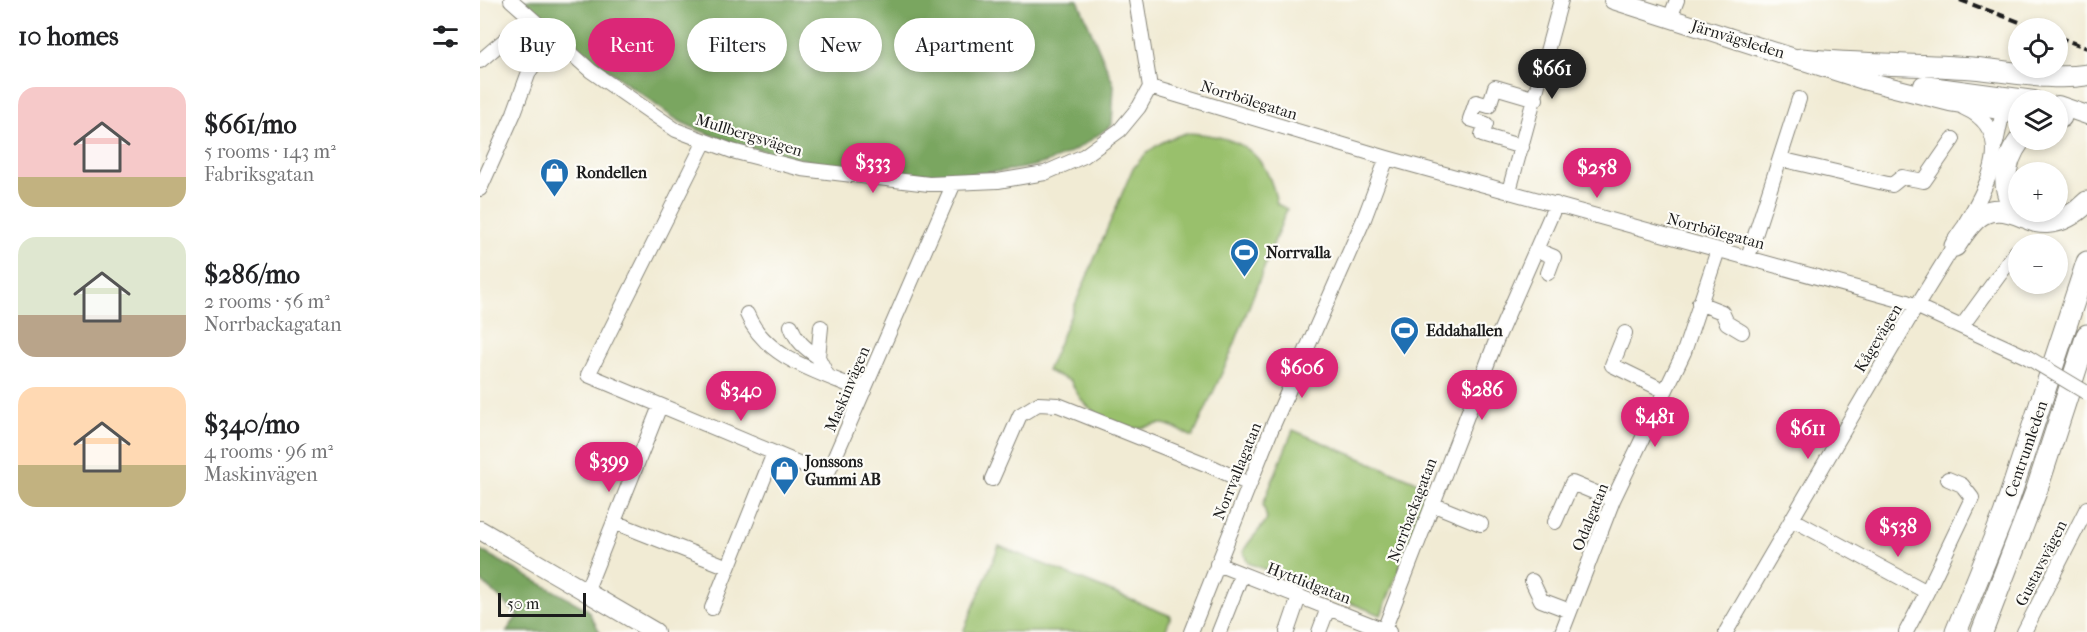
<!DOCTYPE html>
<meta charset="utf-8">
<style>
:root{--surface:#fff;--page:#f2f2f2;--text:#202124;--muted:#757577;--accent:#db2777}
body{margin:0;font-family:"IM FELL French Canon",serif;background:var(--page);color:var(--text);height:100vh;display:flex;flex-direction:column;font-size:22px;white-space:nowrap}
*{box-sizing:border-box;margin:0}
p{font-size:20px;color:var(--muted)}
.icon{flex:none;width:33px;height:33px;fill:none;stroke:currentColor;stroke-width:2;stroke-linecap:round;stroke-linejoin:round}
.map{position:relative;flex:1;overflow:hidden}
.side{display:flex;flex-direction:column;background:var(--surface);width:480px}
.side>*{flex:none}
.guide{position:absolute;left:18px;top:18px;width:570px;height:54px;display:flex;gap:12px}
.tools{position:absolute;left:1528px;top:18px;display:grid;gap:12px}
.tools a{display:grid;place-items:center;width:60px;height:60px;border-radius:50%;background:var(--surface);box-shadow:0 3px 9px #0003;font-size:30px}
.scale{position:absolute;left:18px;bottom:15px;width:88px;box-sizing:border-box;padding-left:6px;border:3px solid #1c1c1c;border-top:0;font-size:16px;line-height:21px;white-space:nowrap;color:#1c1c1c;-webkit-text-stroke:4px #fdfcf7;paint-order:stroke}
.price{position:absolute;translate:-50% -51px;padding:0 14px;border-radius:21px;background:var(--accent);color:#fff;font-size:20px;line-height:39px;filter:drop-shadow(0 2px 3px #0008)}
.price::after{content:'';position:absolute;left:50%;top:36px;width:18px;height:14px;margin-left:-9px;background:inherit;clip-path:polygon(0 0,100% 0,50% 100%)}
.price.selected{background:#222;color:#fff}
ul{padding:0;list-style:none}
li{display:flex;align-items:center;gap:18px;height:150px;padding:0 18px}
li span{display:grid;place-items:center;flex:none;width:168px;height:120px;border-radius:18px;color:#555}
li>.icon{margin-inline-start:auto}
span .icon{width:72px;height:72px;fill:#fffc;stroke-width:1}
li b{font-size:26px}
h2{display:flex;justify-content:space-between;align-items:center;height:72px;padding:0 18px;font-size:26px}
.pill{padding:0 21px;border-radius:27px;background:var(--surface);box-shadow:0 3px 9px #0003;font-size:21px;line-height:54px}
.pill.selected{background:var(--accent);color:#fff}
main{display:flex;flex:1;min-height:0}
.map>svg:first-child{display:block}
</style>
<main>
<section class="side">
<h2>10 homes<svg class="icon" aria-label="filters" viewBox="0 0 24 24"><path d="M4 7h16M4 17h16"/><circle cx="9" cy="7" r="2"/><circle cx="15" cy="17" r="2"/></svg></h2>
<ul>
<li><span style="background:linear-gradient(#f6c9c9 75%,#c2b280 0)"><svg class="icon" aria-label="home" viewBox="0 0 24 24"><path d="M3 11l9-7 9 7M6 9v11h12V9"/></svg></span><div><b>$661/mo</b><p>5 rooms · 143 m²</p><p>Fabriksgatan</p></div></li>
<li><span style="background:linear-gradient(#dfe7d0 65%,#b9a48a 0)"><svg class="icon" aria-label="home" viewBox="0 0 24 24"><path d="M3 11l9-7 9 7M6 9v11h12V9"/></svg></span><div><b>$286/mo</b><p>2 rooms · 56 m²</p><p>Norrbackagatan</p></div></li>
<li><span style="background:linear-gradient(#ffd9b3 65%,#c2b280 0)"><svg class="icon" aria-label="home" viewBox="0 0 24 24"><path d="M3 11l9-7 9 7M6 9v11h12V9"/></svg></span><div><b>$340/mo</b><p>4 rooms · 96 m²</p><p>Maskinvägen</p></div></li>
</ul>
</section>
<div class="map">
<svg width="1607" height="632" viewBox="0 0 1607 632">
<rect width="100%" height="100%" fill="#fdfcf7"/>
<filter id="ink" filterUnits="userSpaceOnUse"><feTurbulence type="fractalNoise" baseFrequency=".0167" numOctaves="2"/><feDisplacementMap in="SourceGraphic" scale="12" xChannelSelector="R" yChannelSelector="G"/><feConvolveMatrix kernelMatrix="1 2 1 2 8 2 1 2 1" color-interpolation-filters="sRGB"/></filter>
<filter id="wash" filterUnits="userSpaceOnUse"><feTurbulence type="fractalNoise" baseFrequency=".008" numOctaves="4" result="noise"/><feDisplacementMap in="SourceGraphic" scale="24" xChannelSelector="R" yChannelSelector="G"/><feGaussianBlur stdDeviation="1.35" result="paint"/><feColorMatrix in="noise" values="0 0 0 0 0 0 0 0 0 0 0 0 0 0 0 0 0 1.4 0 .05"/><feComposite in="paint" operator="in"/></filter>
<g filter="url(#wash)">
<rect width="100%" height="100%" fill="#f1ebd4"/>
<path fill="#99c06c" stroke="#5a6e44" stroke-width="1.5" d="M706,133C757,135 787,149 797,204L807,209L751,353L713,437C704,433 692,425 683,424C674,423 664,429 655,428C628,425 600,407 591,381L567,371L652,170C667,149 682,140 706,133Z
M813,430L951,488L901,615L768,563L763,552C769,539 780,531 787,519L783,504Z
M519,546L691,616L685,632H483Z"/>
<path fill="#7aa660" stroke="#4b613e" stroke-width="1.5" d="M43,0H598L634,85L632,125C610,141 588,157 561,164C467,189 288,165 201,122C188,115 176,105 164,96C121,67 82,34 43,0Z
M0,550L107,609L120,632H26L38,615L0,580Z"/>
</g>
<g filter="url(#ink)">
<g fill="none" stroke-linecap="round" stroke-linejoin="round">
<defs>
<path id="minor" d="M31,0L111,71L196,130L252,151L322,169L449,184L518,181L565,173L604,156L640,130L659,107L670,87L656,0
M1190,18L1197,0
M0,61L50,18
M670,87L907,158L1427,302L1547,357
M1484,108C1537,131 1508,186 1486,222
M225,141L108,375L347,475L474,183
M1516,143L1521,120L1535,106
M1042,147L1002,135L1006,124L990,119L996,102L1009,106L1015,87L1056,99
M1300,159L1412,185L1422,177L1444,181L1473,139
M0,189L34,113L49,72L73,38
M1029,191L1081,0
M1057,250L1074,257L1068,273
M1268,257L1319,99
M1219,303L1242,312L1247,323L1262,332
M267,314C286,360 342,373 384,391
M311,326C316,341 325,348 338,357
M1482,326L1536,252
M341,327L338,357L347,375
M1145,333L1132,365L1185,391
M512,479L540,415L558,404L578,405L728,465L769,484
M952,504L1001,524
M1312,519L1447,592L1426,632
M134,522L248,567
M1075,522L1092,483L1133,500
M737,564L909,632
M1052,581L1061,600L1090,611
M106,592L180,406
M1447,592L1492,498L1482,485L1468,479
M232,608L294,453
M904,630L1016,341L1076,204
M711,632L791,430L884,219L907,158
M739,632L762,574
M807,632L819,597
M839,632L848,608
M1082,632L1133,500L1204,352L1238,250
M1246,632L1433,312L1478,239
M1544,632L1607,508"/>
<path id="major" d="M1133,0L1383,80L1470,102L1539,113
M1443,85L1554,100
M1578,105L1607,115
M0,530L175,632"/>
<path id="highway" d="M1321,59C1378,65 1435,64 1492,68C1529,71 1570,81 1607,75
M1578,118L1581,117
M1540,140C1499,195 1555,255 1607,202
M1475,246C1494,216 1507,200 1544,217
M1476,632L1524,514L1607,262
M1502,632L1557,489L1607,335"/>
</defs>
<use href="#minor" stroke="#868478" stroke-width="16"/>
<use href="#major" stroke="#868478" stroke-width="20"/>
<use href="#highway" stroke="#868478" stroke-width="23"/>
<use href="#minor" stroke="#fff" stroke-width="14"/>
<use href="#major" stroke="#fff" stroke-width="18"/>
<use href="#highway" stroke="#fff" stroke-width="21"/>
<path stroke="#1c1c1c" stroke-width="4" stroke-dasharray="9 4.5" stroke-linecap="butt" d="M1480,0L1556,28
M1578,37L1607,48"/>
<defs>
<path id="minor-bridge" d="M1547,357L1607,393"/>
</defs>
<use href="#minor-bridge" stroke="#868478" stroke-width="16" stroke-linecap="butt"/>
<use href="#minor-bridge" stroke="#fff" stroke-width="14"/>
</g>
</g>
<defs>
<symbol id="shop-pin" viewBox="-11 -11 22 30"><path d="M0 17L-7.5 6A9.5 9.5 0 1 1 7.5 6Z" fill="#1f6fb2" stroke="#fdfcf7"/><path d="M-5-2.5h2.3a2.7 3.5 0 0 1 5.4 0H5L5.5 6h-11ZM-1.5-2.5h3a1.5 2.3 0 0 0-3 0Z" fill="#fff"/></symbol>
<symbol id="stadium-pin" viewBox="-11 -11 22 30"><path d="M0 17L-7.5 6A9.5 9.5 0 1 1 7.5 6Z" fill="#1f6fb2" stroke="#fdfcf7"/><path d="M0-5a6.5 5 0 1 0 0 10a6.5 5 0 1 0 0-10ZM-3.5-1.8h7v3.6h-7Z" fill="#fff"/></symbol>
</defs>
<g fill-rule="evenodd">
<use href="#shop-pin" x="58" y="156" width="33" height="45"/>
<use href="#stadium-pin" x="748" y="236" width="33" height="45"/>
<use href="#stadium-pin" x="908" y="314" width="33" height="45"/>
<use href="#shop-pin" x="288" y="454" width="33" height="45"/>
</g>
<g text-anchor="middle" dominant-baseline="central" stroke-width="4.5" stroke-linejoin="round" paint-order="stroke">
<g font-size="16" fill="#1c1c1c" stroke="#fdfcf7">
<text transform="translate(1258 39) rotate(17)">Järnvägsleden</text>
<text transform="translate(769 100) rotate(17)">Norrbölegatan</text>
<text transform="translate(269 135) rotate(17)">Mullbergsvägen</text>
<text transform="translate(1236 231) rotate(15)">Norrbölegatan</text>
<text transform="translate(1398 338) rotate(-59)">Kågevägen</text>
<text transform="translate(367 389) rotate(-67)">Maskinvägen</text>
<text transform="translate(1546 449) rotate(-71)">Centrumleden</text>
<text transform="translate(757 471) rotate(-68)">Norrvallagatan</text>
<text transform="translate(932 510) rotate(-69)">Norrbackagatan</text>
<text transform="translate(1110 517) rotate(-68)">Odalgatan</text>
<text transform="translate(1561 563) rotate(-63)">Gustavsvägen</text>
<text transform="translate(829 583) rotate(21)">Hyttlidgatan</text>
</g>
<g font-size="16" font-weight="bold" fill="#1c1c1c" stroke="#fdfcf7" text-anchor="start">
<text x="96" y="172">Rondellen</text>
<text x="786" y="252">Norrvalla</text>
<text x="946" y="330">Eddahallen</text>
<text x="325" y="461">Jonssons<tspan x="325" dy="18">Gummi AB</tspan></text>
</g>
</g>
</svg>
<div class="tools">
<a><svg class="icon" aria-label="locate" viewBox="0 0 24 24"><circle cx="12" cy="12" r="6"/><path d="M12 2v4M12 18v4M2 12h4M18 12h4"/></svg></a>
<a><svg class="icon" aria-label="layers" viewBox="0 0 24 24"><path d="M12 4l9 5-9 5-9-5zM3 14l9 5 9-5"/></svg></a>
<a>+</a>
<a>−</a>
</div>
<div class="scale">50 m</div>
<b class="price selected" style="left:1072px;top:100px">$661</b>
<b class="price" style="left:393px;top:194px">$333</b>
<b class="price" style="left:1117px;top:199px">$258</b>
<b class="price" style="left:822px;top:399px">$606</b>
<b class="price" style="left:1002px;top:421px">$286</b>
<b class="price" style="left:261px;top:422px">$340</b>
<b class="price" style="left:1175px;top:448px">$481</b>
<b class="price" style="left:1328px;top:460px">$611</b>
<b class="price" style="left:129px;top:493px">$399</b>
<b class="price" style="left:1418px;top:558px">$538</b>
<div class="guide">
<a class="pill">Buy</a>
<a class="pill selected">Rent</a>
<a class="pill">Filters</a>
<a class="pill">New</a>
<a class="pill">Apartment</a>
</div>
</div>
</main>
